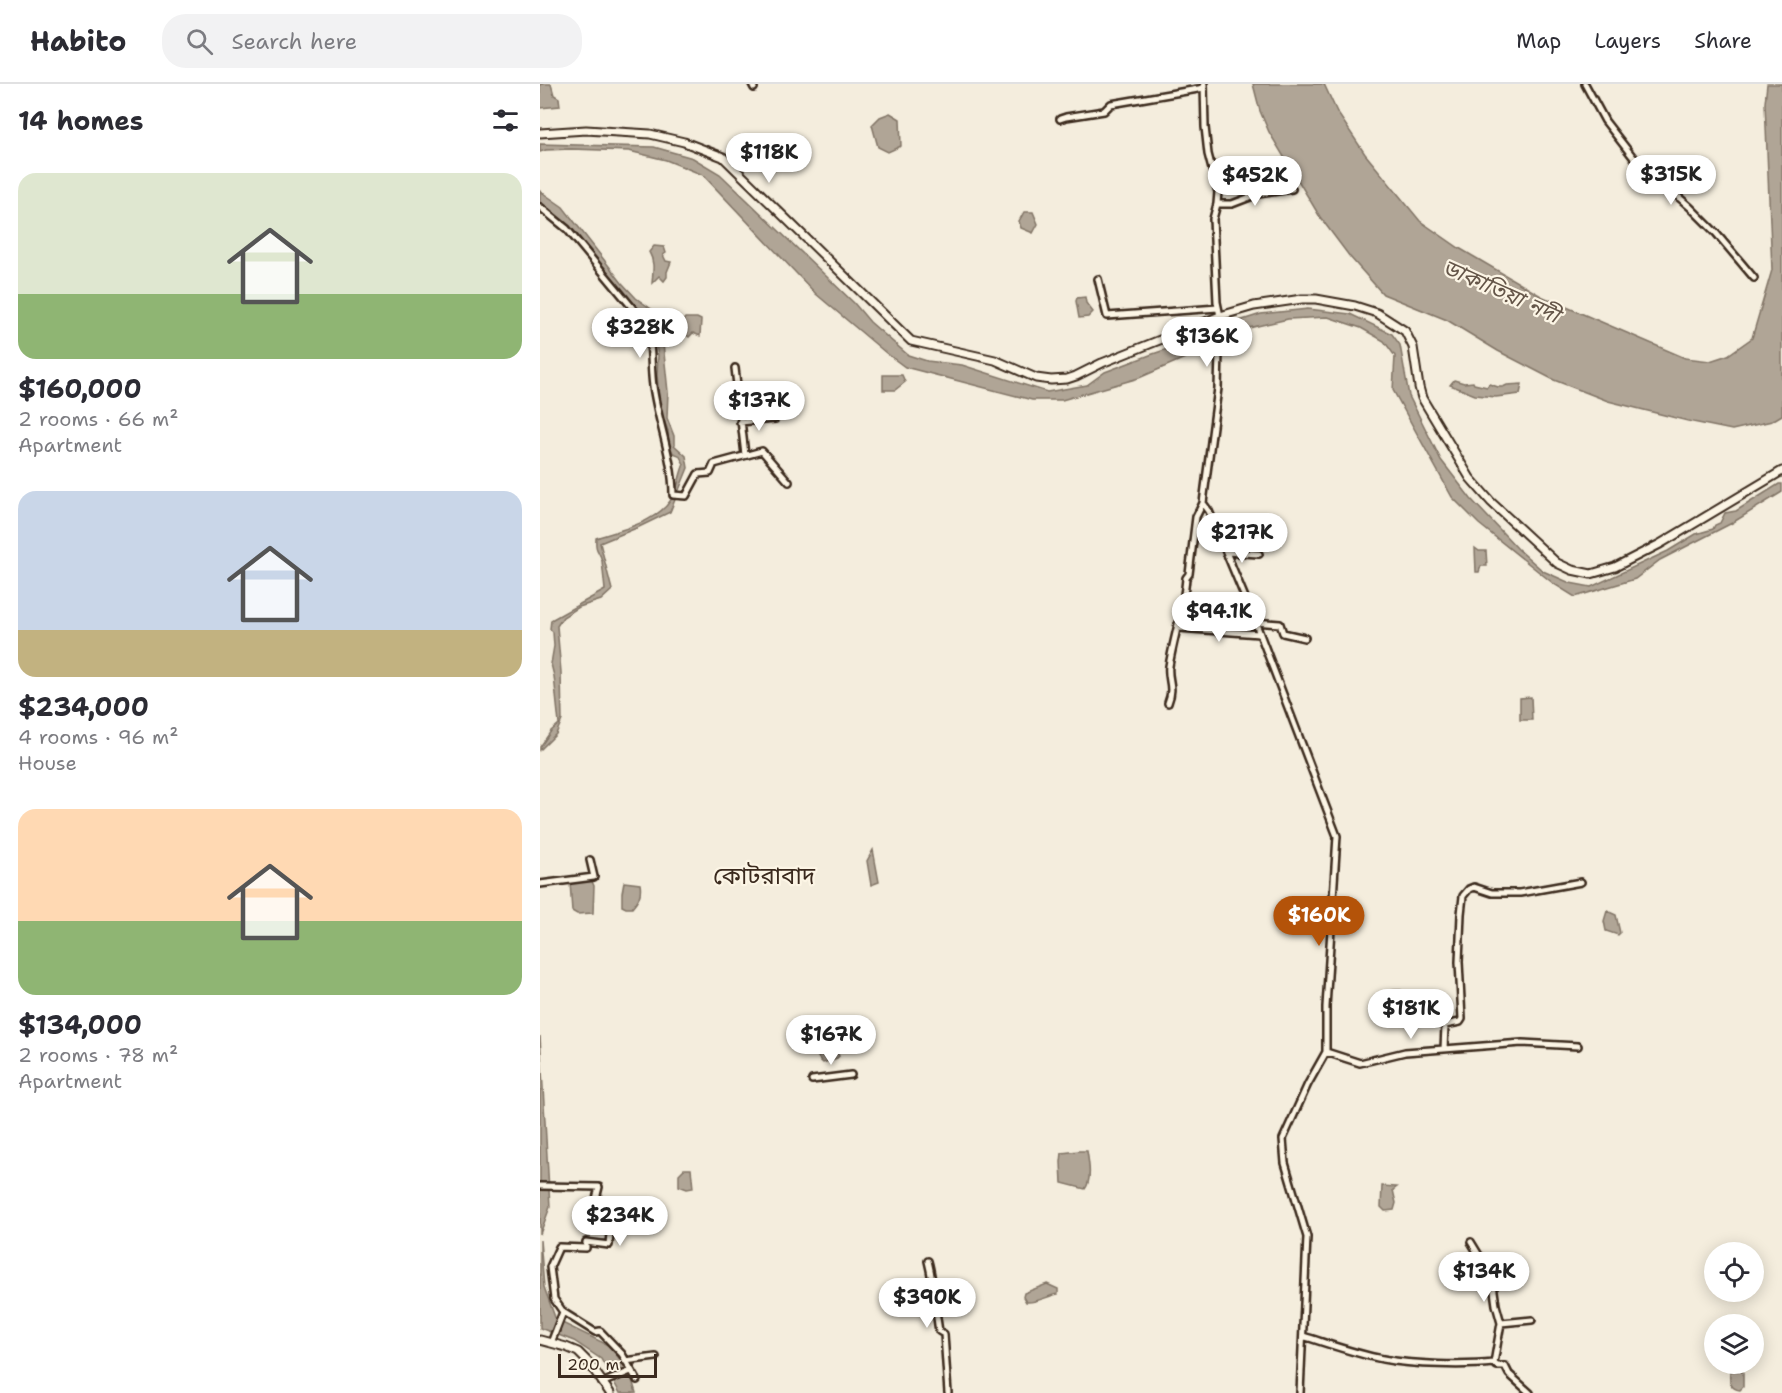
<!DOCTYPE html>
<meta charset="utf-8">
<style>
:root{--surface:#fff;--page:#f2f2f3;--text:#2b2b33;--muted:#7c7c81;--line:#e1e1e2;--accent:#b45309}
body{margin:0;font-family:"Shantell Sans","Noto Sans Bengali",sans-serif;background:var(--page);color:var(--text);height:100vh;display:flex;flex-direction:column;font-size:22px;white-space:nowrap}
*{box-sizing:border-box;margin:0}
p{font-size:20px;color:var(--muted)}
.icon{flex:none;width:33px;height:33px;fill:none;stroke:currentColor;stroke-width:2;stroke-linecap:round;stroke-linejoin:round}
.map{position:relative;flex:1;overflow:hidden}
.sheet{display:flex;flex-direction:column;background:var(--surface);width:540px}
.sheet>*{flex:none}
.buttons{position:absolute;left:1164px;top:1158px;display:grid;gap:12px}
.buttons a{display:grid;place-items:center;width:60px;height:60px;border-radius:50%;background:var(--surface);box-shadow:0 3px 15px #0003;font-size:30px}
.scale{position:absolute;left:18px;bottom:15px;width:99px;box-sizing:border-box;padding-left:6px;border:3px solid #3b2a1e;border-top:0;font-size:16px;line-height:21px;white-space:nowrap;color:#3b2a1e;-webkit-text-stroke:4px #fcf5e5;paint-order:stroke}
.price{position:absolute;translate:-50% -51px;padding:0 14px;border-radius:21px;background:#fff;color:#222;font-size:20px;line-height:39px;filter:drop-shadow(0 2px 3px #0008)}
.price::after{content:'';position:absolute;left:50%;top:36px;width:18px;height:14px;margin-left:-9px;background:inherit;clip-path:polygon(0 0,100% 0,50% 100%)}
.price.active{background:var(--accent);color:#fff}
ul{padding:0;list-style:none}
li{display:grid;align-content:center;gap:12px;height:318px;padding:0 18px}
li span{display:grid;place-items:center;height:186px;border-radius:18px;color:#555}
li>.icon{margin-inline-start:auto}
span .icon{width:108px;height:108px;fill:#fffc;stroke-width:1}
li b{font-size:26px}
h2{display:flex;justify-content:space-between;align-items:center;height:72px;padding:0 18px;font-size:26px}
header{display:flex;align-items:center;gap:36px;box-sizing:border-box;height:84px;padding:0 30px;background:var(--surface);border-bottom:2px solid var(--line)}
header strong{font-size:28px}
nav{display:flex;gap:33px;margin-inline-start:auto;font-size:21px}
.search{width:420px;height:54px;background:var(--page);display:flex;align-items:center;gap:15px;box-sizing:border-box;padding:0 21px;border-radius:24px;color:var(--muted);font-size:22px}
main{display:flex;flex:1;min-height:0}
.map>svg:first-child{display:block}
</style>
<header>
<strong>Habito</strong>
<div class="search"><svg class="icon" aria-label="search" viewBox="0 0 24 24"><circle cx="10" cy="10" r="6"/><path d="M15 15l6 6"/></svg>Search here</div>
<nav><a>Map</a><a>Layers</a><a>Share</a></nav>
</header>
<main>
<section class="sheet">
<h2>14 homes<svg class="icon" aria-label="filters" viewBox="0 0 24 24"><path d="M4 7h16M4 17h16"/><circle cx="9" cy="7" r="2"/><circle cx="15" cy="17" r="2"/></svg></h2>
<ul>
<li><span style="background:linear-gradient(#dfe7d0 65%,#8fb573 0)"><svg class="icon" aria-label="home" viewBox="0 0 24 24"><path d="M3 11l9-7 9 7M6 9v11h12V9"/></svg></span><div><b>$160,000</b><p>2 rooms · 66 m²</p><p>Apartment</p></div></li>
<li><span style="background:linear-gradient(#c9d6e8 75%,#c2b280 0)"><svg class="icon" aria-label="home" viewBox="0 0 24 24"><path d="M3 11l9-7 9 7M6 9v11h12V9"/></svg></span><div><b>$234,000</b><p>4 rooms · 96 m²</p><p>House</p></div></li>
<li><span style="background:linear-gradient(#ffd9b3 60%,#8fb573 0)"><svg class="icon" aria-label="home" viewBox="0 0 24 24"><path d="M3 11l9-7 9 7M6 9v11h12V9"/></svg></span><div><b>$134,000</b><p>2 rooms · 78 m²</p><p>Apartment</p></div></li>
</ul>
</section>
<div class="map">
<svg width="1242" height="1309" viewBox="0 0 1242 1309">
<rect width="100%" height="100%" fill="#f4eddd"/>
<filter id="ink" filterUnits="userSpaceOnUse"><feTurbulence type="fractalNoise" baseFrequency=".0167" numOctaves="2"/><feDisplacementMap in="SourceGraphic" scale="12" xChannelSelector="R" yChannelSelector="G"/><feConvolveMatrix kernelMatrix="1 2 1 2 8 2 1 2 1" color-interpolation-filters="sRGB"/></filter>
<g filter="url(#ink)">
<path fill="#b0a596" stroke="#817466" stroke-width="1.5" d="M0,0H11L14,11L19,14L20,22L0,24Z
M713,0H784L797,28L825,70L880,137L919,164L1001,212L1145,274L1170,277L1188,271L1212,254L1232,186L1225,19L1227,0H1242V331L1232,337L1192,346L1148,337L1068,317L1014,296L958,267L907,236L843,210L810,173L780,133L729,48L720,27Z
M350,29L360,35L361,62L348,68L338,63L332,41L340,33Z
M0,60L114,63L153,74L180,90L314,219L330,238L368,271L387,277L422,281L507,308L547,301L565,288L610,271L648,258L665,248L721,230L768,225L810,230L852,250L860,261L869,312L901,376L931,415L978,465L1003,487L1030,499L1051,503L1128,467L1156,450L1173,445L1175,441L1180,439L1185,429L1196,427L1239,400H1242V408L1192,439L1120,476L1095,495L1035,513L1014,500L939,440L912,413L853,306L855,272L844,257L821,244L788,233L748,235L709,244L680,255L654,270L599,294L522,316H492L365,283L346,269L276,210L163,91L126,76L89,67L31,65L6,66L0,68Z
M0,107L23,123L82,199L96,214L114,227L121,240L128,308L127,334L134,352V361L146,372L148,384L130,428L99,443L60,459L72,506L61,516L39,523L23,533L17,542L21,588L22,636L16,650L0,666V663L11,647L19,640L14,592L11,580L14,562L13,548L10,545L11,536L65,506C64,496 63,486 62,477C59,465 55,469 56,454C83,445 124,437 135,408C139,399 140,389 144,380L139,371L133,369L129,360L128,347L120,326L117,291L118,271L114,251L107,235L92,220L25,139L0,118Z
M484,128H493L498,140L493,149L481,144L479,137Z
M114,162L124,163L126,169L123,171L126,177L131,178L127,188V193L124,197L119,192L112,199C113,187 115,178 109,168Z
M545,213L546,219L553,228L548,233L539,234L536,217L537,214Z
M145,234H157L161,236L160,252L153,249L149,253L144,249L140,241Z
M343,291H362L365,298L355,306H343Z
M914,296L924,299L933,298L934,300L947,303L949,300L958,303H963L967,301L982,300L980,310L956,313L935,311L910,301Z
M935,464L939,467H946L947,482H941L939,488H936Z
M991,613L992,636H980V614Z
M333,766L339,798L331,801L327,777Z
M51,795L54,802L53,829L37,830L32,827L30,798Z
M84,798L100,800C102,811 98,817 92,824H86L82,822V809Z
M1067,827L1076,831L1080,849L1078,851L1066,847L1064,837Z
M855,906H861L867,918L865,932L858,938L847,935L843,929L844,913L850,907Z
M282,946H290L297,959L293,960L299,972L297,974L283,979C275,973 273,958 274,948Z
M0,952L10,1123L0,1150Z
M539,1067H547C549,1079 552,1096 545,1105L522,1099L521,1078L522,1069Z
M144,1085H151L153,1104L147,1105L139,1102V1090Z
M842,1102L857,1103L853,1106L856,1119L854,1126L845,1127L841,1123Z
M0,1156L4,1203L16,1236L70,1262L90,1289L96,1309H80L61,1275L34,1257L0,1244Z
M507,1200L518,1205V1210C507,1212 497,1219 486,1218L483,1213L484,1209Z
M1194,1286L1203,1288V1303L1200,1306C1190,1305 1189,1297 1190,1288Z"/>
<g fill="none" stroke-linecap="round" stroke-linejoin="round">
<defs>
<path id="minor" d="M212,0L214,4
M1045,0L1065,37L1093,73L1150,123L1176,149L1214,194
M520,35L526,33L564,27L571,20L664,4
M677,120H692L718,110L752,105
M0,123L27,145L105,239C113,259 110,281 113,302C118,339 133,374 133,411L146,412L158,390L170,389L174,380L222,367L249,398
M558,195L567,232L678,224
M195,284L205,371
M200,338L235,335
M663,419L669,427L718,545L797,752L786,923V968L768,1000L743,1055L745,1079L767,1153L760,1309
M686,468L719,470
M715,538L740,540L743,549L765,554
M639,544L719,550
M628,619C635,602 627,596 629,582C634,552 644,523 646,494L649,490L656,433L663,419L678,304L680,232L677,218L673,135L677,120L678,108L668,70L665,43L664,0
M0,800L54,793L50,776
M1038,962L982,959L904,965L905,941L920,938L922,935L919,878L921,830L923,812L929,805L934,803L952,809H980L1041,798
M786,968L820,979L865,968L904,965
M272,996L311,991
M0,1102L59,1103L54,1123L72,1125L69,1161L46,1158V1164L19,1163L10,1183L14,1215L23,1228L55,1248L60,1247L82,1270L97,1296
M931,1158L948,1186L953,1200L956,1221L961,1239L954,1279
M388,1177C394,1200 395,1224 399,1247L404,1250L408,1309
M961,1239L992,1236
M763,1252C789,1260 816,1270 843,1275C873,1281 924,1282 954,1279L957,1282H965L969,1290L990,1309
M11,1259L23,1228
M85,1277L116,1273
M62,1299L91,1287"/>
<path id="major" d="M0,49L46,46L110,50L144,58L183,73L371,257L455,276L496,294L511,296L527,295L536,292L562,279L680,232L714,222L762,215H776L815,222L837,229L865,247L873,263L879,303L882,314L930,394L951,418L1017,479L1032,486L1051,490L1075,483L1120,460L1242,387
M0,1256L26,1263L38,1268L49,1279L70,1309"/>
</defs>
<use href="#minor" stroke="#3b2a1e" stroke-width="10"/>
<use href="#major" stroke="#3b2a1e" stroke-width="11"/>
<use href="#minor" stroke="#fcf5e5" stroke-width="5"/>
<use href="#major" stroke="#fcf5e5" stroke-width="7"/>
</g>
</g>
<g text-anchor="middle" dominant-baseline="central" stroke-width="4.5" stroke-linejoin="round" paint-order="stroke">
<g font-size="22" font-style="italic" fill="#645548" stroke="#fcf5e5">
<text transform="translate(961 207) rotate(24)">ডাকাতিয়া নদী</text>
</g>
<g font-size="24" fill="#3b2a1e" stroke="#fcf5e5">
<text x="224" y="792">কোটরাবাদ</text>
</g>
</g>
</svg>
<div class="buttons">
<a><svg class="icon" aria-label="locate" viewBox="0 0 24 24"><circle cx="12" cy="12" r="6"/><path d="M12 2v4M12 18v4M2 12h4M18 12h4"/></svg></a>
<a><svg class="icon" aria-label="layers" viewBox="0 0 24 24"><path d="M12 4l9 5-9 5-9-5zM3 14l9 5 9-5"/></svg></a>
</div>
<div class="scale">200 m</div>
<b class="price" style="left:229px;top:100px">$118K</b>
<b class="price" style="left:1131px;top:122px">$315K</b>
<b class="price" style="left:715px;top:123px">$452K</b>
<b class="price" style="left:100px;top:275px">$328K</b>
<b class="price" style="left:667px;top:284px">$136K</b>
<b class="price" style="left:219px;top:348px">$137K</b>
<b class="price" style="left:702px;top:480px">$217K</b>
<b class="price" style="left:679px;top:559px">$94.1K</b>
<b class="price active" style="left:779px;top:863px">$160K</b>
<b class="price" style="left:871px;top:956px">$181K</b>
<b class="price" style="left:291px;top:982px">$167K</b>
<b class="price" style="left:80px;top:1163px">$234K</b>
<b class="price" style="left:944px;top:1219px">$134K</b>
<b class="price" style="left:387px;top:1245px">$390K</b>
</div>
</main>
